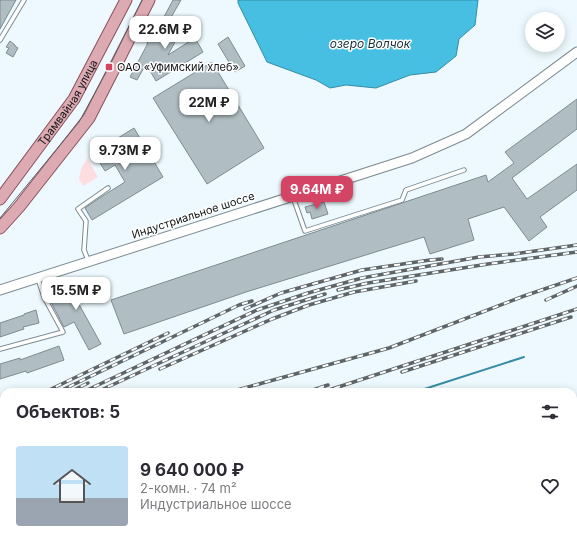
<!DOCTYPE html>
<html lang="ru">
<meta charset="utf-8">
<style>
:root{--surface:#fff;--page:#f2f2f3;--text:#2b2b33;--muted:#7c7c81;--accent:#d44464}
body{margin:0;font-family:Inter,sans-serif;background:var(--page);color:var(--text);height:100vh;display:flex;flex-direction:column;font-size:15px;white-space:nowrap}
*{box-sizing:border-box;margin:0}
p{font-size:13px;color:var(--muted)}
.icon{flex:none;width:22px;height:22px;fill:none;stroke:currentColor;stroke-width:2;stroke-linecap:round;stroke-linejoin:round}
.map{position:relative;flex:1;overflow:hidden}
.side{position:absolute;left:0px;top:388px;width:577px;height:156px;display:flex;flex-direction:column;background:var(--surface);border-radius:12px 12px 0 0;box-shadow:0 2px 10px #0003}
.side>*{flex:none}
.controls{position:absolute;left:525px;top:12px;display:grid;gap:8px}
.controls a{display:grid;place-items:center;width:40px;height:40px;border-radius:50%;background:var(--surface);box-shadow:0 2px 10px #0003;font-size:20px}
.price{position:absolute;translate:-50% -34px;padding:0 9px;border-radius:8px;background:#fff;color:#222;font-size:13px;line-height:26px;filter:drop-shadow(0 1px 2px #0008)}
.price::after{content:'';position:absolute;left:50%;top:24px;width:12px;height:9px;margin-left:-6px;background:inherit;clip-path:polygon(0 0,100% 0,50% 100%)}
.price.current{background:var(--accent);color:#fff}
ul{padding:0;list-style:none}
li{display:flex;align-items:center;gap:12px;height:100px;padding:0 16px}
li span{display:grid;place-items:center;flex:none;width:112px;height:80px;border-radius:4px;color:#555}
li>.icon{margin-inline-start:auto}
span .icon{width:48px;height:48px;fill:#fffc;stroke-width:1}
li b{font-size:17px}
h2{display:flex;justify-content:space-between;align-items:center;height:48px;padding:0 16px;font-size:17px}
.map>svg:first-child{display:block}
</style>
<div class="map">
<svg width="577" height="544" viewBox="0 0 577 544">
<rect width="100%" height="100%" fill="#edf9fe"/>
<path fill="#fddde0" d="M87,158L98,177L83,186L79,179L81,169Z"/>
<path fill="#feafb8" d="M4,451V472L0,474V452Z"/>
<path fill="#46bfe2" stroke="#368ca5" d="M238,0H478L475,25L459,39L456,56L436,72L410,75L376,88L346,85L330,88L316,80L267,62L238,3Z"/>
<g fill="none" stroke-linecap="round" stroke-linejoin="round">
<path stroke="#368ca5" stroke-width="2" d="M415,392L524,357
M0,508L4,519"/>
</g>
<path fill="#b0bec3" stroke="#7e8c90" d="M0,0H16L0,29Z
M173,0H181L169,21L174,23L169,33L177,38L168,55L195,38L203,52L156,81L146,64L137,80L130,77L147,45L148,39L151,34L157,30Z
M228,37L245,66L235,72L218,44Z
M10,41L15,45V46L18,48L13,57L6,53L9,48L6,47Z
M212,62L264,148L207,184L153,98Z
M577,99V129L512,178L527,199L577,164V190L540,217L547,227L529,241L504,207L468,219L474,240L430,254L424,237L246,292L124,334L111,300L486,175L488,182L514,163L505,152Z
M134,128L163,177L92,220L85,208L101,197L125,182L115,165L105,171L94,153Z
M324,202L328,214L312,219L310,212L307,213L305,207Z
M91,280L96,292L76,299L101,344L89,350L74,322L64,327L53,306L50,299L62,296L60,291Z
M36,310L39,323L23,327L24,329L0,337V323L24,315V314Z
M59,346L64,360L27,373L26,371L0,379V364L20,358V360Z"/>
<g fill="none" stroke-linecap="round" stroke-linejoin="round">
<defs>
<path id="service" d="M0,40L24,0
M293,197L305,231L402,200L406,190L464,170
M88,260L84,250L86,221L78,209L108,188
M0,349L63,332L44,297L38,279
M225,540L228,544
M252,540L254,544
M289,540L291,544"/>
<path id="minor" d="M188,540L190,544"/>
<path id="tertiary" d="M0,290L412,158L466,134L577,52"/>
<g id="primary">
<path id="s1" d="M0,199L74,99L126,0"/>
<path d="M0,228L19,207L89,118L149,0"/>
</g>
</defs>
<use href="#service" stroke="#7d8b90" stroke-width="5.5"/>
<use href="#minor" stroke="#7d8b90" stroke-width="9"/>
<use href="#tertiary" stroke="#7d8b90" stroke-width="11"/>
<use href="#primary" stroke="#88515a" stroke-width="13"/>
<path stroke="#9fa9ad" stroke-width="1.5" stroke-dasharray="1 3" stroke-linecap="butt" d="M0,415H4"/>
<use href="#service" stroke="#fff" stroke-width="3.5"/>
<use href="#minor" stroke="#fff" stroke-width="7"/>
<use href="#tertiary" stroke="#fff" stroke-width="9"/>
<use href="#primary" stroke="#deaab2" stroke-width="11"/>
<path stroke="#5e6568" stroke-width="1" d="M0,218L79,122L109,67L142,0"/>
<defs>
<path id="rail" d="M338,290L368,283L488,264L577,252
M546,300L577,286
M245,309L281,293L362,270L430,260L442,259
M160,369L272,319L309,305L354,292L416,281
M402,372L571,317
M45,392L168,333
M58,392L239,305L252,301
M70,392L88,383
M83,392L257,310L308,293L362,278L479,257L514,254L577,245
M97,392L222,334L274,310L325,294
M230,392L389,348L524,296L577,278
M307,392L328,385
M323,392L577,309
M0,421L4,419
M0,433L4,431
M0,446L4,444
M0,487L4,486
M0,507L4,505
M0,519L4,517"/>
</defs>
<use href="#rail" stroke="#5e6568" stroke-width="3.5"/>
<use href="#rail" stroke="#fff" stroke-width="2" stroke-dasharray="6" stroke-linecap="butt"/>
</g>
<rect fill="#d44464" stroke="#fff" stroke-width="1.5" x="105" y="63" width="8" height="8" rx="2"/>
<g text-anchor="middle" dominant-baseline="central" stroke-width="3" stroke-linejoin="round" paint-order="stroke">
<g font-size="11" fill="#111618" stroke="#fff" text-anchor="start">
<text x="117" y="67">ОАО «Уфимский хлеб»</text>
</g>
<g font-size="11" fill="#111618" stroke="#fff">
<text stroke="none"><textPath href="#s1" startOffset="118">Трамвайная улица</textPath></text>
<text transform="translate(193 215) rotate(-18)">Индустриальное шоссе</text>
</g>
<g font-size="12" font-style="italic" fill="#192e35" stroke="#fff">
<text x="370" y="43">озеро Волчок</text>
</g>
</g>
</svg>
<div class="controls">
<a><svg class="icon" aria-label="layers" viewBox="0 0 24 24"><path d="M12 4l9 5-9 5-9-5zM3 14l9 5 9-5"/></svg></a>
</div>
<b class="price" style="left:165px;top:50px">22.6M ₽</b>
<b class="price" style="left:209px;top:123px">22M ₽</b>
<b class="price" style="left:125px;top:171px">9.73M ₽</b>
<b class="price current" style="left:317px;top:210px">9.64M ₽</b>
<b class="price" style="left:76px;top:311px">15.5M ₽</b>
<section class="side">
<h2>Объектов: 5<svg class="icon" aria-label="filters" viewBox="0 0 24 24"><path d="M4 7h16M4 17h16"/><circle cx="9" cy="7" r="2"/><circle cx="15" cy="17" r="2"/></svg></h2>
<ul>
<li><span style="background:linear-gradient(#bfe0f5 65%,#9aa5b1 0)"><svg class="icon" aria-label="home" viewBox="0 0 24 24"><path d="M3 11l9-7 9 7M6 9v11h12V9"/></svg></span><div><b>9 640 000 ₽</b><p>2-комн. · 74 m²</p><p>Индустриальное шоссе</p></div><svg class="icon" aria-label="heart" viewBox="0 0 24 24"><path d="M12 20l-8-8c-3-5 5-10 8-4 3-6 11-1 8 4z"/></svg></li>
</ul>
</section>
</div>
